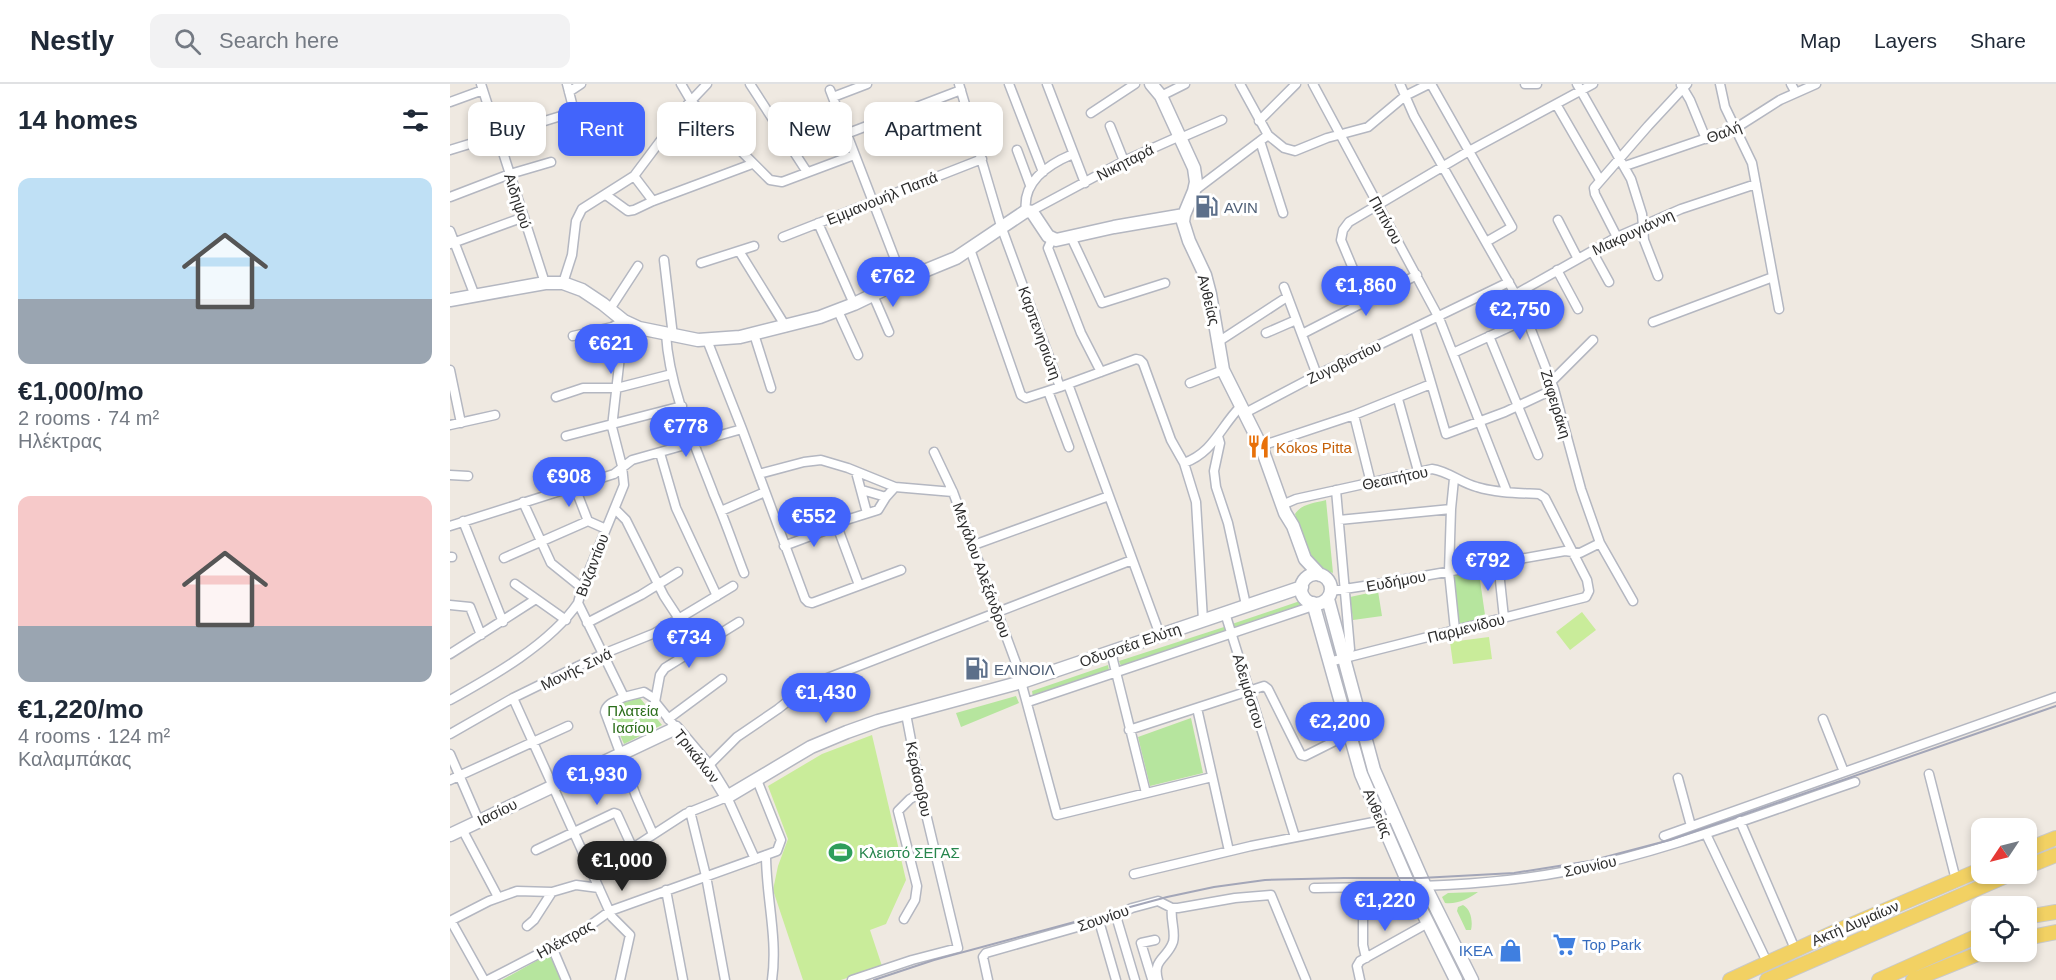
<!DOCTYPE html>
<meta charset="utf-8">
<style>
:root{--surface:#fff;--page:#f2f2f3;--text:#1f2937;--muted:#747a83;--line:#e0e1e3;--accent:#4264fb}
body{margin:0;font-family:Helvetica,sans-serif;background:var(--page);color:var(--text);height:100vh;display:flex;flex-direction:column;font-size:22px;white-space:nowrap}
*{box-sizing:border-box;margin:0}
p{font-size:20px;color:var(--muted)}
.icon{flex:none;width:33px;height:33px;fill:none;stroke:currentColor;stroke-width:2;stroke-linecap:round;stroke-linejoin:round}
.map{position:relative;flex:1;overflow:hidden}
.drawer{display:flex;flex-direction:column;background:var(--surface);width:450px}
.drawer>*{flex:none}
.guide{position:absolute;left:18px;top:18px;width:570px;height:54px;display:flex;gap:12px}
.needle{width:39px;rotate:235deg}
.tools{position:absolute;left:1521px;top:734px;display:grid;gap:12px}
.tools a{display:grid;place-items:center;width:66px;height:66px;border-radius:12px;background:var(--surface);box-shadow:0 3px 9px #0003;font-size:30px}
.price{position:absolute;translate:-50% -51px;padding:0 14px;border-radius:21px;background:var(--accent);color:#fff;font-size:20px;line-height:39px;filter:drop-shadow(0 2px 3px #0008)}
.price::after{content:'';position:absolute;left:50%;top:36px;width:18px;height:14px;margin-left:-9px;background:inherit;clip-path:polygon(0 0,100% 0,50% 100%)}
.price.active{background:#222;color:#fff}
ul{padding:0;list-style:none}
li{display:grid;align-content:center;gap:12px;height:318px;padding:0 18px}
li span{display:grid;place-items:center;height:186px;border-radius:12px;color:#555}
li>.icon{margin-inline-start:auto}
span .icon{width:108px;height:108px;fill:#fffc;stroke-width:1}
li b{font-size:26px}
h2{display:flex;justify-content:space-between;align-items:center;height:72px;padding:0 18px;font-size:26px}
.chip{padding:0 21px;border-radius:12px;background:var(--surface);box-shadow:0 3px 9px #0003;font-size:21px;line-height:54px}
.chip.active{background:var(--accent);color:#fff}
header{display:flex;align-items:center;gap:36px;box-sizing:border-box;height:84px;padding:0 30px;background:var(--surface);border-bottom:2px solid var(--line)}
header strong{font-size:28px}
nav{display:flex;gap:33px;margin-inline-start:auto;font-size:21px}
.search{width:420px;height:54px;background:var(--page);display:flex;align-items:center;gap:15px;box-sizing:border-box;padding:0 21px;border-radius:12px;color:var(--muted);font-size:22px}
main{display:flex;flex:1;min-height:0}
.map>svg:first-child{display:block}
</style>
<header>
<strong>Nestly</strong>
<div class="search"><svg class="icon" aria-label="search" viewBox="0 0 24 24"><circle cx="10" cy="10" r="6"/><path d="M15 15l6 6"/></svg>Search here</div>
<nav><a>Map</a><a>Layers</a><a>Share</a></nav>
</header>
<main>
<section class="drawer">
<h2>14 homes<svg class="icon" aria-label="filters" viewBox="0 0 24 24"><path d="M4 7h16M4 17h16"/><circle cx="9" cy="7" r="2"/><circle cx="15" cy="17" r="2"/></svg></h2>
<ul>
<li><span style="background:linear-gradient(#bfe0f5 65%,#9aa5b1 0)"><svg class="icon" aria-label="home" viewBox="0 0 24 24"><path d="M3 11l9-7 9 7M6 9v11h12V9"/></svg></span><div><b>€1,000/mo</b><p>2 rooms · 74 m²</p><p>Ηλέκτρας</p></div></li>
<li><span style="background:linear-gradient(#f6c9c9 70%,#9aa5b1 0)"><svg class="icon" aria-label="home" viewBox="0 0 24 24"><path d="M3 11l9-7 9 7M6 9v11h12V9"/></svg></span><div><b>€1,220/mo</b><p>4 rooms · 124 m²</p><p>Καλαμπάκας</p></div></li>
</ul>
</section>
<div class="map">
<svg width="1606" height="896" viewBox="0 0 1606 896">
<rect width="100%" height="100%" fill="#efe9e1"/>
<path fill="#b6e59e" d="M876,416L883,489L867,483L859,475L845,430C851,420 865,419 876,416Z
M1028,482L1036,538L1005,546L999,488Z
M928,507L932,532L903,536L900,513Z
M850,517L853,521L784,545L782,540Z
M774,543L776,547L671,582L669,577Z
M658,581L659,586L583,613L582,607Z
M566,612L569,619L511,643L506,629Z
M190,614L212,641L174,660L159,626L175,618Z
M741,634L753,689L700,702L688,653Z
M1028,808C1020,814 1006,821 995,819L992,813L998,809Z
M1013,821C1021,825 1023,838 1021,846H1016L1007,827L1008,823Z
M97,871L101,873L112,896H52Z"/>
<path fill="#c9ec9a" d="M1132,528L1146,546L1120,566L1106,548Z
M1039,553L1042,575L1003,580L1000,558Z
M422,651L456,796L436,840L420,846L432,882L391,896H353L323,806L328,782L338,755L318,702L372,670Z"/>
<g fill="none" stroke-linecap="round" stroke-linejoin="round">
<defs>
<path id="street" d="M31,0L95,199
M117,0L134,66
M231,0L241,17L320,96L332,98L404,71
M300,0L357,88
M509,0L551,142L610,303L618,300L710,551
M559,0L593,88
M597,0L635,99
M790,0L818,51L834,64L845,67L877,54L918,43L955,12L979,0
M863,0L989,234L1057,408
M950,0L964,32L1071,220L1104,305L1131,405L1150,459L1183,517
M981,0L1062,143L1036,158
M1075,0H1087
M1127,0L1181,95L1192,130L1194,156L1208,192
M1270,0L1275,23L1302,79L1329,225
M1341,0L1346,9
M1231,1L1240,16L1256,55
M380,6L453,196
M119,8L131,0
M711,12L735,0
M383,13L417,0
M0,18L33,6
M1106,20L1150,96
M641,29L685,0
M809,37L846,0
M660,42L674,77
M396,50L511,6
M810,57L833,129
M0,66L124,28
M567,66L580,101
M1175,82L1286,44L1330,16L1366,0
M184,92L203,117
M744,107L818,51
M156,111L178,127L184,126L203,117L302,80
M0,113L60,90L101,78
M576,127C572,97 599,80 623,70
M581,127L674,77L730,52H735L772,36
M1108,136L1128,175
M368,139L404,220
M0,147L25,212
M333,153L532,75
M621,153L652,219L715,199
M1167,153L1145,110L1144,104L1198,42L1237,0
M602,155L598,164L631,249L651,288
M0,160L74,133
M520,165L571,311L576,314L610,303
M289,167L336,243
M1142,167L1159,198
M214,176L223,252
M251,179L304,162
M1107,186L1128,225
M113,199L122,171L126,137L132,125L184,92L238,20L257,0
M834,203L867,291
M1066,210L1167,153L1231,125L1306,100
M423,211L439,248
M917,218L891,156L893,146L899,138L1019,67L1143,0
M160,225L188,182
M388,227L408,271
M174,237L162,343L172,382L174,401L132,504L128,519L174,613L194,608L205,615
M1203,238L1323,193
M965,244L996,350L1055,328L1104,305
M816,249L846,236
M216,250C219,304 245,361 264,411C275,436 284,463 294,489
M304,250L321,304
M852,250L967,191
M123,252L162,243L174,237
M1039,252L1088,371
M257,256L292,345L355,515L358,518L362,519L451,486
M768,258L837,213
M1003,269L1077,235
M0,286L11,339
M1101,298L1143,256
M740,299L773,286
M618,300L686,275L690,276L693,279L721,356L734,379L746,418L753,536
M598,307L619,363
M106,313L133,304H167L222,290
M948,315L968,387
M795,329L867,291L1059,198
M904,331L921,399
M0,341L45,331
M116,352L232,322
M768,352L770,359L764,387L766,403L778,439L796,521
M811,362L904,331L981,300
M484,368L503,408L566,579L607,731L762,693
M210,369L226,424L267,512
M734,379C764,368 770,343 791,322
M406,388L417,429
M309,390L354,378L371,376L398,384L445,403L503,408
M0,391L18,392
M1004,395L1001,425L999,488L1005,546
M124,401L138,437
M412,406L436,413
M886,406L900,565L895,574
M73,418L101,479L132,504
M832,421L846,415L982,385C998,387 1011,399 1027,403C1046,409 1069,409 1089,410L1095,414L1137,496L1139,507L1136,513L879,578
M165,425L176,436L214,512L248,564
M271,427L315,408
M889,436L1001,425
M13,437L53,538
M393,437L428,426L436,413L445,403
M0,442L164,390L182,376L292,345
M334,462L387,442L409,501
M521,462L659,412
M0,473H2
M54,474L138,437L156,445
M1048,478L1054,534
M65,500L116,536
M881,507L934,499L1115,467L1130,469L1150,459
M0,521L20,523L31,551
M775,529L845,753
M137,539L191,511L228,488
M661,568L696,709
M0,570L86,515
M174,613C167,617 156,619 155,628L186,712L203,750
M63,614L162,833L180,851L170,896
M0,616C43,592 100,560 128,519
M578,618L863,522
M747,624L779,767
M218,635L272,595
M1373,635L1394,688
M226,644L205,618L210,591L215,584L289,538
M679,646L814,602L818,605L851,671L855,672L899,650L913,646
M0,650L63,614L153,570L205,549L283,502
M0,670L29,737
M258,682L287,653L328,625L357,602L682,476
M1479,690L1506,796
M1228,694L1241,742
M0,696L118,642
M240,727L256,792L275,896
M1290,737L1345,865
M12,745L48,813
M1256,750L1317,878
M1214,752L1606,613
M86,766L164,729L167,730L183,765
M316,771C316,813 328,854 322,896
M140,784L178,767L235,730L277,713L305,775
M684,790L801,762L944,734
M913,803V861L916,874
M864,804C949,803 1035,803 1118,787C1216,768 1310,730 1405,698
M216,806L233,896
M666,832L685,896
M454,835L465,816L467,802L448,727L460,715L471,709
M0,837L39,817L67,807L102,808
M1,837L34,896
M649,837L666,896
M77,842L84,836L102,808L126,801L149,804
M102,863L116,896
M702,895L691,859L705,856
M38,896L131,848L160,827L327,767L331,756L307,696
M402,896L462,876L508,864L471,709L456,630
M538,896L533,873L536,869L659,834L682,824L708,817L722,824H728L785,814L821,811L856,896
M708,896C702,875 717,875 723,858C726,848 720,835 722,824
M910,896L907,882L910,877L978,839"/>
<path id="secondary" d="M701,0L711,12L744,84L746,98L744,107L734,131L733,138L739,157L755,191L760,210L773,286L811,362L835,429L843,442L855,475L870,491
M0,216L95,199H113L132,206L153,220L174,237L189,244L248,256L290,253L370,233L404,220L462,192L506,174L576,127L582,128L598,152L606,156L664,143L734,131
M851 505a15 15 0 1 1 30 0a15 15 0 1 1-30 0Z
M878,515L924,686L975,802L1022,896
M863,519L911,690L960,803L1006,896
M0,751L226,644L258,682L277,713L361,663L397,648L428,637L572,598L852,503"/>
<path id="primary" d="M1576,766L1606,754
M1576,783L1606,771
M1576,833L1606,828
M1576,854L1606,848
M1280,896L1389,846L1532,785
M1317,896L1563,789
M1429,896L1532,850
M1463,896L1535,867"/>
</defs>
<use href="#street" stroke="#b4b7c1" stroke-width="11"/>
<use href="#secondary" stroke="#b4b7c1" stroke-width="15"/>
<use href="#primary" stroke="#c9c9c9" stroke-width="16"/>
<use href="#street" stroke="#fff" stroke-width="8"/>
<use href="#secondary" stroke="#fff" stroke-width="12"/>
<use href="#primary" stroke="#f2d163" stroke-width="14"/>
<path stroke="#a3a6b8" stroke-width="2" d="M424,896L484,876L717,813L764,803L815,796L894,794H971L1064,789L1140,777L1220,756L1606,622"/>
</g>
<defs>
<symbol id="fuel-bare" viewBox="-9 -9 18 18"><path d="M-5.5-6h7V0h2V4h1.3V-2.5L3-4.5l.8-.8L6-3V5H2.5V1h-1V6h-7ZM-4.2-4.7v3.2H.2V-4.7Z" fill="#5c6f8a" stroke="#fff" stroke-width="2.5" paint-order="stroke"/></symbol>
<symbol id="restaurant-bare" viewBox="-9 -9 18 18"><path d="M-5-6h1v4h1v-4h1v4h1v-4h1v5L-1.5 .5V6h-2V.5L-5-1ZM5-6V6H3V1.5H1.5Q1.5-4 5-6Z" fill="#e8710a" stroke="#fff" stroke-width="2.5" paint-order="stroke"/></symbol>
<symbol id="stadium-bare" viewBox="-9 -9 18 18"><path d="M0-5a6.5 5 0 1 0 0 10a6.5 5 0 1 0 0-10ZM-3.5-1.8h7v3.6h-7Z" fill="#2e9e5b" stroke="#fff" stroke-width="2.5" paint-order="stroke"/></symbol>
<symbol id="supermarket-bare" viewBox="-9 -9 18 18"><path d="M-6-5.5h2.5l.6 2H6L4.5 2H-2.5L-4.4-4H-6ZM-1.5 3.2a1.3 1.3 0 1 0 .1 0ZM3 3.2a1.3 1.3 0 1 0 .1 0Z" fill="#3f7fe0" stroke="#fff" stroke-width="2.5" paint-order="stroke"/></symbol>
<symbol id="shop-bare" viewBox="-9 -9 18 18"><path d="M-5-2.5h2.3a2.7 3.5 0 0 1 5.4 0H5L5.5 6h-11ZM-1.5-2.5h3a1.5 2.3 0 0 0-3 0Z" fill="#3f7fe0" stroke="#fff" stroke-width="2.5" paint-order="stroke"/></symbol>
</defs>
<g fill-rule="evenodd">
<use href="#fuel-bare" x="740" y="106" width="33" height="33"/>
<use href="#restaurant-bare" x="792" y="346" width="33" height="33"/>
<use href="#fuel-bare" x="510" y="568" width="33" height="33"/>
<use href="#stadium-bare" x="374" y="752" width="33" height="33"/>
<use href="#supermarket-bare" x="1098" y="844" width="33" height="33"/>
<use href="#shop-bare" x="1044" y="850" width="33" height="33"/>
</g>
<g text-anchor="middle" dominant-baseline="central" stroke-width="6" stroke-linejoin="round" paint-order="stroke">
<g font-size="15" fill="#2e2e2e" stroke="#fff">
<text transform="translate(1274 48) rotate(-21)">Θαλή</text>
<text transform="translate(675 78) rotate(-27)">Νικηταρά</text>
<text transform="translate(432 114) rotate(-22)">Εμμανουήλ Παπά</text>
<text transform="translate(68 117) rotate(72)">Αιδηψού</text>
<text transform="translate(936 136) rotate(61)">Πιπίνου</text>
<text transform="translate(1183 148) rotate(-25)">Μακρυγιάννη</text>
<text transform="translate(759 216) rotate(76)">Ανθείας</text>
<text transform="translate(590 249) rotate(70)">Καρπενησιώτη</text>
<text transform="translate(894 278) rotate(-26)">Ζυγοβιστίου</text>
<text transform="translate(1106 320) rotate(73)">Ζαφειράκη</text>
<text transform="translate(945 394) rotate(-12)">Θεαιτήτου</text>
<text transform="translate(142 481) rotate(-69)">Βυζαντίου</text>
<text transform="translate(532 486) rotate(70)">Μεγάλου Αλεξάνδρου</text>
<text transform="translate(946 497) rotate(-10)">Ευδήμου</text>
<text transform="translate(1016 544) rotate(-14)">Παρμενίδου</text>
<text transform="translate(680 561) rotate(-19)">Οδυσσέα Ελύτη</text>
<text transform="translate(126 585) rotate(-26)">Μονής Σινά</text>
<text transform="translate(799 607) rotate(73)">Αδειμάστου</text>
<text transform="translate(247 672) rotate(52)">Τρικάλων</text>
<text transform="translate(469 695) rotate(78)">Κεράσοβου</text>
<text transform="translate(47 728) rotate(-26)">Ιασίου</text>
<text transform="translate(928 729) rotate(67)">Ανθείας</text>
<text transform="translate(1140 782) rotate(-12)">Σουνίου</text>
<text transform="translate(653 834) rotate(-19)">Σουνίου</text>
<text transform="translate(1405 839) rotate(-23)">Ακτή Δυμαίων</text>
<text transform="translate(115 855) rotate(-29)">Ηλέκτρας</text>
</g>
<g font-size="15" fill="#4e5e75" stroke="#fff" text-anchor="start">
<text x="774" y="123">AVIN</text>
<text x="544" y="585">ΕΛΙΝΟΙΛ</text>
</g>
<g font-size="15" fill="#c56008" stroke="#fff" text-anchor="start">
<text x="826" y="363">Kokos Pitta</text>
</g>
<g font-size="15" fill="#2c6e1b" stroke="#fff">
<text x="183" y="626">Πλατεία<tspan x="183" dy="17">Ιασίου</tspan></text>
</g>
<g font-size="15" fill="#27864d" stroke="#fff" text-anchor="start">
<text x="409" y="768">Κλειστό ΣΕΓΑΣ</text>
</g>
<g font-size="15" fill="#366cbe" stroke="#fff" text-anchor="start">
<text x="1132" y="860">Top Park</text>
<text x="1043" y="866" text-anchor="end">IKEA</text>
</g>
</g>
</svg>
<div class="tools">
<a><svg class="needle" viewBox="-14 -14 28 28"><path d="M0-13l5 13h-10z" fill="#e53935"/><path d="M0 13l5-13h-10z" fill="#747a83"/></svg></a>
<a><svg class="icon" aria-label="locate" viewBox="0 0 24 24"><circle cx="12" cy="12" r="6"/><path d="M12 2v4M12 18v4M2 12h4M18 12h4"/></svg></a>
</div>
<b class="price" style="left:443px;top:224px">€762</b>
<b class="price" style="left:916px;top:233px">€1,860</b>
<b class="price" style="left:1070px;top:257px">€2,750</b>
<b class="price" style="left:161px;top:291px">€621</b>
<b class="price" style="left:236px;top:374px">€778</b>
<b class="price" style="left:119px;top:424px">€908</b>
<b class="price" style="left:364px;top:464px">€552</b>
<b class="price" style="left:1038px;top:508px">€792</b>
<b class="price" style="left:239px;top:585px">€734</b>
<b class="price" style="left:376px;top:640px">€1,430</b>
<b class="price" style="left:890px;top:669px">€2,200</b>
<b class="price" style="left:147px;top:722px">€1,930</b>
<b class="price active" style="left:172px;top:808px">€1,000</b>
<b class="price" style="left:935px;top:848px">€1,220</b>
<div class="guide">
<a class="chip">Buy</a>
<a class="chip active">Rent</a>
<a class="chip">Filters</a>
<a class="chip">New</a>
<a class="chip">Apartment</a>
</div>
</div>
</main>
